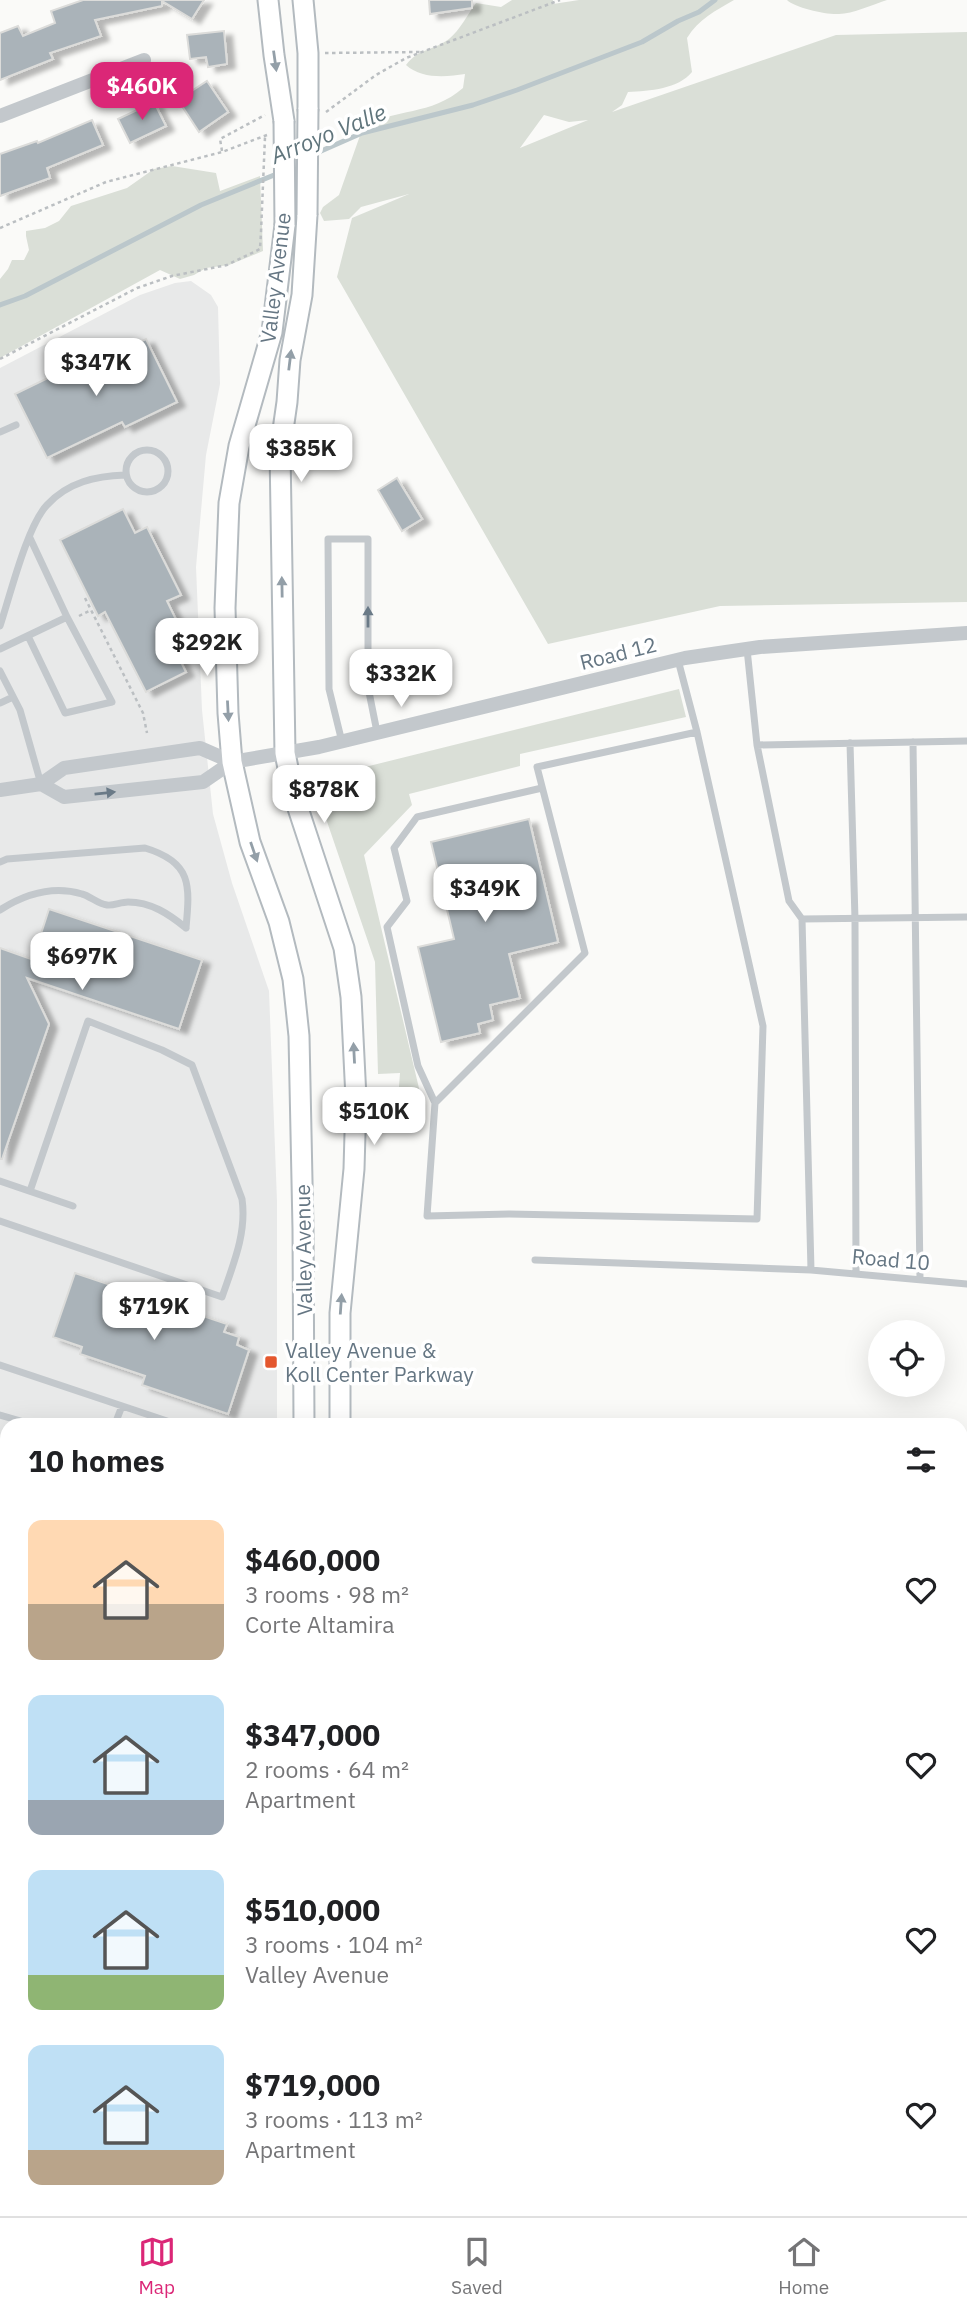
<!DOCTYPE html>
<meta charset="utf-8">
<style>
:root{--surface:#fff;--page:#f2f2f2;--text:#202124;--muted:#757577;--line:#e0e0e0;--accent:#db2777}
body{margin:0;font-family:"IBM Plex Sans",sans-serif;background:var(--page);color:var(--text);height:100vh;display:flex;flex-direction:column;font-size:26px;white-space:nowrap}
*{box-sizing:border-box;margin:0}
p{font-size:23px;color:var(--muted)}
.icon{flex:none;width:38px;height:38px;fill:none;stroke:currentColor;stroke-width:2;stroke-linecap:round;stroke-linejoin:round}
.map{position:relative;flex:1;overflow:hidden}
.details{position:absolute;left:0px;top:1418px;width:968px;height:800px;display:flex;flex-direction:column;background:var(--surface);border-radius:21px 21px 0 0;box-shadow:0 7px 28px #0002}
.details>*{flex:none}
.buttons{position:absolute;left:868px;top:1320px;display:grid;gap:14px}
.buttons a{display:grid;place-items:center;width:77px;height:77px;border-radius:50%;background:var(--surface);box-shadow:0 7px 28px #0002;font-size:35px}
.price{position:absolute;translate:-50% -60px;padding:0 16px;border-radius:14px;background:#fff;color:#222;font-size:23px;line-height:46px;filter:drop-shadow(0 2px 4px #0008)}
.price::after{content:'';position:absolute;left:50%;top:42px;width:21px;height:16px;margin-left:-10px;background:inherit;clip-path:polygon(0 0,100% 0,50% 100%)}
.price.current{background:var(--accent);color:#fff}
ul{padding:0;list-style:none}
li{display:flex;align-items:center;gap:21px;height:175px;padding:0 28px}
li span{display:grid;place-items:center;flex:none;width:196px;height:140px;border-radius:14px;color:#555}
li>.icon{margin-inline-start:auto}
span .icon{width:84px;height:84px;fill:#fffc;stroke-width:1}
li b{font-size:30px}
h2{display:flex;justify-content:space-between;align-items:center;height:84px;padding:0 28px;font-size:30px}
.menu{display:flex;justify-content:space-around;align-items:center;height:98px;border-top:2px solid var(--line);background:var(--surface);font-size:19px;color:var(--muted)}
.menu a{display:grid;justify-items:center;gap:4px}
.menu .current{color:var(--accent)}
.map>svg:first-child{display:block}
</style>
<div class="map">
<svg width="967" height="2216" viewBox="0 0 967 2216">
<defs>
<filter id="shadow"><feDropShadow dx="8" dy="4.5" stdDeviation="2" flood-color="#0004"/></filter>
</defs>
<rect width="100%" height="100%" fill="#fafaf8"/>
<path fill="#e8e9e9" d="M191,281L211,295L218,307L220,384L206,455L196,567L202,710L213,814L232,883L269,991L277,1201V1424H7V1583L0,1588V368L140,295L175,283Z
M7,1676V2084L0,2087V1686Z
M7,2197V2210H306L308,2216H0V2201Z
M376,2210H557V2216H378Z"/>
<path fill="#dadfd7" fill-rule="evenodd" d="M512,0H553V4L579,0H734C715,11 699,19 687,38L692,72C678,89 650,91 628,92L622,105L612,112L836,35L967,32V602L720,606L548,644L337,277L352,218L409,194L361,207L349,219L324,221L320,213L323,207L339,195L363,127C395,108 431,116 463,88L465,74C446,77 421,79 406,65C419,48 433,51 449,39C460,30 468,14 476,3L501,7ZM544,115L569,122L588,120L520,148Z
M787,0H887C874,4 852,14 839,14C827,15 795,8 787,0Z
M172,166L216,173L220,191L260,176L263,251L229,265L206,268L194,275L180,279L160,270L0,358V279L8,269L12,260H24L29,250L26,236V231L45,228L59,221L71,206L127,188L154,169Z
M679,689L686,717L520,754V766L409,794L412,805L364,855L422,1101L398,1100L400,1073L378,1074L375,962L322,807L341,773Z"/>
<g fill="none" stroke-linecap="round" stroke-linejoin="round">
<path stroke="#bbc7cb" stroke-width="5" d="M312,155L362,133L473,105L517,90L642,42L678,21L699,12L715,0
M0,305L25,296L201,205L279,173"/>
</g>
<path fill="#aab3b9" stroke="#dcdcda" stroke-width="2" filter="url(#shadow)" d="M83,0H204L192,19L162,1V6L95,20L101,36L50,53L53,59L0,80V33L18,26L23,36L55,23L51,11Z
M429,0H472V8L430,14Z
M224,31L227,64L208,67L206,57L190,59L187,35Z
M207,81L228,112L199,132L178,100Z
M154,102L166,126L130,143L118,119Z
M92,120L103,145L47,168L50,178L0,196V154L37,141L38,143Z
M146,339L177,402L125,427L122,422L47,458L15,394L91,357L95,364Z
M397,478L422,519L402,531L378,490Z
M123,509L135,533L147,527L181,595L167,601L182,632L169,638L186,672L146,692L105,612L98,616L60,540Z
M529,819L558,942L509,954L520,998L490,1005L493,1020L478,1024L480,1033L441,1042L418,947L454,939L431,842Z
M49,909L202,960L179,1029L27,978L49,1024L2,1159H0V948L48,965L38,943Z
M75,1273L227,1324L224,1332L239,1337L237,1345L249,1350L228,1414L142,1385L145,1376L80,1354L82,1347L53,1337Z"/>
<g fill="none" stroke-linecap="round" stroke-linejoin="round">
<defs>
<path id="secondary" d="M268,0L274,55L284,121
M303,0L308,53V109
M307,215L302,295L290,360L287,402L280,451L285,753L293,793L344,948L351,997L356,1098L354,1169L340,1313V1424
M285,225L272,332L239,446L229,503L225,608L228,713L232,762L250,842L279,922L293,979L299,1036L303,1229L304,1424
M961,1977H967
M961,2017H967
M0,2120L7,2116
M0,2173L7,2169
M317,2210L318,2216
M352,2210L353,2216"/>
</defs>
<use href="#secondary" stroke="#b3babf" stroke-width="23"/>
<path stroke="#bbbfc2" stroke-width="2.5" stroke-dasharray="3.5 3.5" stroke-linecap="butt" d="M325,53L420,52
M326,112L376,75L406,58L560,0
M222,151L220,139L265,115
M0,228L106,182L222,152L267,135
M0,359L137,288L172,276L227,265L260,249L261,232
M85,598L143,713L147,733
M79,616L91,610
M202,2210L213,2216
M48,2216V2210
M185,2216L197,2210"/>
<path stroke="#c3c8cc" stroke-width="7" d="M0,432L16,425
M126 471a21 21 0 1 1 42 0a21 21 0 1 1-42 0Z
M0,626C10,596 27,526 47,505C68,482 96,476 125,475
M28,636L65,713L112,702L67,617L30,538
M0,649L67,617
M747,649L757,745L789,901L802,919L811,1270
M678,660L697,732L763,1026L757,1219L509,1214L427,1216L435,1103L585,953L537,767L697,732
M0,671L20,710L41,784
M0,703L13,697
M342,742L329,689L328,539H368V687L377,732
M913,742L920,1279
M850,743L855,919L856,1274
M757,745L967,741
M0,862L7,859L145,848C192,862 190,885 186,928
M0,910C25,894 52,885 82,894C90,896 98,904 107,905C113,906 121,902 128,902C151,902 169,914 186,928
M802,919L967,917
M435,1103L418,1066L387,927L407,901L394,848L417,817L542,788
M0,1181L73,1206
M0,1221L222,1297C233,1265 247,1233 242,1199L192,1065L162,1050L88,1021L30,1191
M535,1260L811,1270L967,1284
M0,1365L176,1424
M0,1415L31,1424
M115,1424L122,1406
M0,1459L7,1461
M0,1543L7,1538
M961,1669H967
M0,1736L7,1741
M0,1763L7,1751
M961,1930H967
M0,2017L7,2032
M961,2132L967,2136
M418,2210V2216
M536,2216L538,2210"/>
<path stroke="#c3c8cc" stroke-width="14" d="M0,116L144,60
M41,784L64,797L203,782L232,762L319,747L685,658L760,647L967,633
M0,790L41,784L64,768L200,748L232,762
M0,1643L7,1635
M568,2210V2216
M832,2210L843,2216"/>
<use href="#secondary" stroke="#fff" stroke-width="19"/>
<defs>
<path id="secondary-bridge" d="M284,121L285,225
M307,215L308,109"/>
</defs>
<use href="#secondary-bridge" stroke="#b3babf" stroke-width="23" stroke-linecap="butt"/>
<path stroke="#bbbfc2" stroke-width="2.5" stroke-dasharray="3.5 3.5" stroke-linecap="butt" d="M261,232L265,137"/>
<use href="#secondary-bridge" stroke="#fff" stroke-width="19"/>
</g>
<defs><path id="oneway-solid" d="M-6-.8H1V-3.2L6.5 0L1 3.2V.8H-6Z" transform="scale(1.75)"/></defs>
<g fill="#939fa8">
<use href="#oneway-solid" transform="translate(275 61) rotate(82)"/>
<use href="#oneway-solid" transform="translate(290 360) rotate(-83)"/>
<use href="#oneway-solid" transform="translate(282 587) rotate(-91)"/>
<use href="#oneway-solid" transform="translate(228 711) rotate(87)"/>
<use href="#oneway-solid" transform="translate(254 852) rotate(71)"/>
<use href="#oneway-solid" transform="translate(354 1053) rotate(-93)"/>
<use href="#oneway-solid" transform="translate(341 1304) rotate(-86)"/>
</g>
<g fill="#6a7a87">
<use href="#oneway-solid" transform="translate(368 617) rotate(-90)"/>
<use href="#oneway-solid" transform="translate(105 793) rotate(-6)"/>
</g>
<rect fill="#e4572e" stroke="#fff" stroke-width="2.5" x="264" y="1355" width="14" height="14" rx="3.5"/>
<g text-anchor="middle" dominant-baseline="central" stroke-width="7" stroke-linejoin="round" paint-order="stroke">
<g font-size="21" fill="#657683" stroke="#fff">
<text transform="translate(275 278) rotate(-83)">Valley Avenue</text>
<text transform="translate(618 653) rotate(-14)">Road 12</text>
<text transform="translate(303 1250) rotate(-91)">Valley Avenue</text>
<text transform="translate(891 1259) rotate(5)">Road 10</text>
</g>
<g font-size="21" fill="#657683" stroke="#fff" text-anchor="start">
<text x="285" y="1350">Valley Avenue &amp;<tspan x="285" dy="24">Koll Center Parkway</tspan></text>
</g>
<g font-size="23" font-style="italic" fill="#60757c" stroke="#fff">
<text transform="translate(328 133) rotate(-22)">Arroyo Valle</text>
</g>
</g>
</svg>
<div class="buttons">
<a><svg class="icon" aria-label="locate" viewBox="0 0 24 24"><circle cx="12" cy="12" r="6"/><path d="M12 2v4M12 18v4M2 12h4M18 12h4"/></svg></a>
</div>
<b class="price current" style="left:142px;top:122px">$460K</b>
<b class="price" style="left:96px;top:398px">$347K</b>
<b class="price" style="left:301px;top:484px">$385K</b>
<b class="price" style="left:207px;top:678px">$292K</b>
<b class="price" style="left:401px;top:709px">$332K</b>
<b class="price" style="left:324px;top:825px">$878K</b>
<b class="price" style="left:485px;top:924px">$349K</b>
<b class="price" style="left:82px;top:992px">$697K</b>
<b class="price" style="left:374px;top:1147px">$510K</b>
<b class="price" style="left:154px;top:1342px">$719K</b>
<section class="details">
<h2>10 homes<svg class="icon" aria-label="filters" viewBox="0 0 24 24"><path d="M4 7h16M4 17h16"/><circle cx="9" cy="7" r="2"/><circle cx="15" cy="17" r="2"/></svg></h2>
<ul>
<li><span style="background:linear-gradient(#ffd9b3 60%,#b9a48a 0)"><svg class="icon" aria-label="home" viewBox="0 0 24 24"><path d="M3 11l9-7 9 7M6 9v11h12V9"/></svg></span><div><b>$460,000</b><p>3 rooms · 98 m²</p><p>Corte Altamira</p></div><svg class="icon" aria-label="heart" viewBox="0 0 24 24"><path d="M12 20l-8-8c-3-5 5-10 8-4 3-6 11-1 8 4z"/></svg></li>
<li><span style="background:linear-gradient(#bfe0f5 75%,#9aa5b1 0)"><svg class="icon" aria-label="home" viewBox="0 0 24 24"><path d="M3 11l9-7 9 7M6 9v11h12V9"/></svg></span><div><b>$347,000</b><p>2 rooms · 64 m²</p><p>Apartment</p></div><svg class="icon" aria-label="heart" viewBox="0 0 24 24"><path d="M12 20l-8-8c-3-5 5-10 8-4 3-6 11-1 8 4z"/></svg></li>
<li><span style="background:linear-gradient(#bfe0f5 75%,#8fb573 0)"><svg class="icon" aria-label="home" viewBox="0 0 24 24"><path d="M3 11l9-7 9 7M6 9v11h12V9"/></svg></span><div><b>$510,000</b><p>3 rooms · 104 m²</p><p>Valley Avenue</p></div><svg class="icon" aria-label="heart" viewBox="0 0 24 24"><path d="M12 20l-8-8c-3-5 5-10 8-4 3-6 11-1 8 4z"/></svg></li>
<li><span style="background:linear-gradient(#bfe0f5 75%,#b9a48a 0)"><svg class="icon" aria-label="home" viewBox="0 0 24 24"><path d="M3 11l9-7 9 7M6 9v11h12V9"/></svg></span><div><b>$719,000</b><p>3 rooms · 113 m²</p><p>Apartment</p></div><svg class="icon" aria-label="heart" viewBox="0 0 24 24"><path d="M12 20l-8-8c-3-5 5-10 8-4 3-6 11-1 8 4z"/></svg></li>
</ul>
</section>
</div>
<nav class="menu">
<a class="current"><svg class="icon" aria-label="map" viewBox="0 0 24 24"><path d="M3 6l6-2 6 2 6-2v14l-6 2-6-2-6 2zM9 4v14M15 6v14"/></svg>Map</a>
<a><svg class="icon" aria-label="saved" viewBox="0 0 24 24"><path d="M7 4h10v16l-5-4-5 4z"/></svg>Saved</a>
<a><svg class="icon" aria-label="home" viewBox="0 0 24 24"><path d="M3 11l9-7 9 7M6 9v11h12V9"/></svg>Home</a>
</nav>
